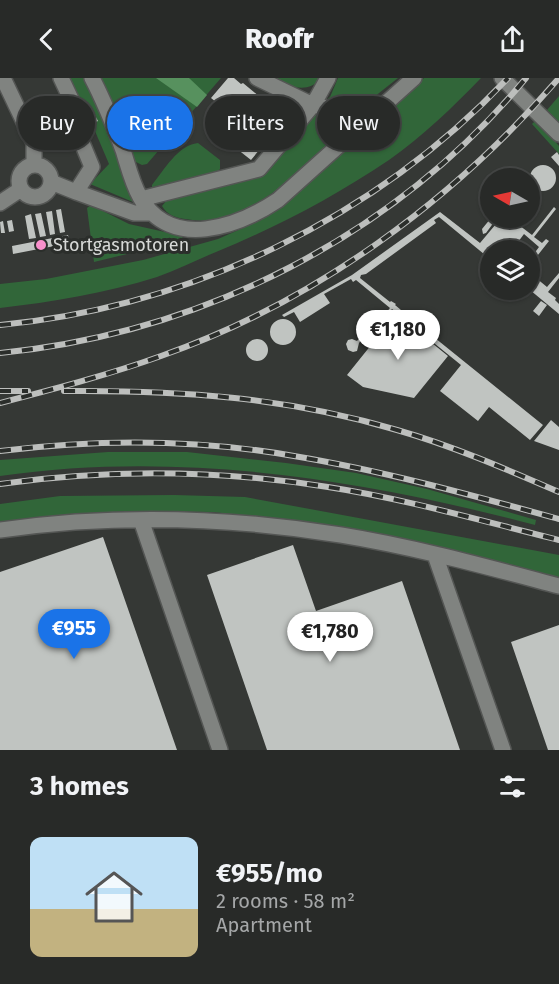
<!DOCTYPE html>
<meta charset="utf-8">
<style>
:root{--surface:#282a28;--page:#343634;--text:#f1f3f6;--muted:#a5a7a8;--line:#444645;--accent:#1a73e8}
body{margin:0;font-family:"Fira Sans",sans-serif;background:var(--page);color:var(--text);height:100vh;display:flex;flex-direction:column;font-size:22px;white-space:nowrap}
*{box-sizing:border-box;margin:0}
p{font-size:20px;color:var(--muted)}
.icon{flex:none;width:33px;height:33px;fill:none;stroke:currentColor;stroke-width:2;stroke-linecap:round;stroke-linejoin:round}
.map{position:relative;height:672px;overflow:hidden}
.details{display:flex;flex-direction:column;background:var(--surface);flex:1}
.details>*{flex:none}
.hud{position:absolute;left:18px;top:18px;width:524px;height:54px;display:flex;gap:12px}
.needle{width:39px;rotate:279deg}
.fabs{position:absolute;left:480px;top:90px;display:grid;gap:12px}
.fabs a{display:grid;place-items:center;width:60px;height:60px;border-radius:50%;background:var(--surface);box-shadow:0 2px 4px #0004,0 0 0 2px var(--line);font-size:30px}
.price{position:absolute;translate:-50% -51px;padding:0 14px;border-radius:21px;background:#fff;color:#222;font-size:20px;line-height:39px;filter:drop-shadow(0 2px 3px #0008)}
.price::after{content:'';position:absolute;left:50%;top:36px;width:18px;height:14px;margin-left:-9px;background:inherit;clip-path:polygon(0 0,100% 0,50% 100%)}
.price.selected{background:var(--accent);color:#fff}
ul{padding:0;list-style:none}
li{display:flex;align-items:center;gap:18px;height:150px;padding:0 30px}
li+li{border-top:2px solid var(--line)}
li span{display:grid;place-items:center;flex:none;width:168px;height:120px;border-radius:12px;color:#555}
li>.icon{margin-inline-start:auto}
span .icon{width:72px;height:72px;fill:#fffc;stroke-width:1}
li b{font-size:26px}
h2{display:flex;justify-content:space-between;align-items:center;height:72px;padding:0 30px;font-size:26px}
.chip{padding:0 21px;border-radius:27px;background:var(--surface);box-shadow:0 2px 4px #0004,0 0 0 2px var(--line);font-size:21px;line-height:54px}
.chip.selected{background:var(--accent);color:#fff}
header{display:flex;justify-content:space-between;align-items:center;height:78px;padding:0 30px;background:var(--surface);font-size:27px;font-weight:800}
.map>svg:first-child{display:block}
</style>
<header><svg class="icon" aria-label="back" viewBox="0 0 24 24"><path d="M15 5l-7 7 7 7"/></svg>Roofr<svg class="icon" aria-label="share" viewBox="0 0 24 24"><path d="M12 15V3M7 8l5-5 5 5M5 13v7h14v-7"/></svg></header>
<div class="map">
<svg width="559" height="672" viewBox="0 0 559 672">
<rect width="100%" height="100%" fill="#353835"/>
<path fill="#316639" d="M70,0H85L88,5L108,51L133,124L90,106L109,86L92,46L97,43L89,27L84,29Z
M100,0H221L147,86L142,87L134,83Z
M271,0H321C308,17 287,8 271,0Z
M338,0H398L364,27L358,29L328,26L325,23L330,19Z
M424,0H481C453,29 422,59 389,82C334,119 277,149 216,174C196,182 177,192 157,199C106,215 52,224 0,230V206L46,201L143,182L218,161L261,142L292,119Z
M559,18V44L547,32Z
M314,36L351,44L349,48C307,86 248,153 185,141C176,140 167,137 162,128L167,122L264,95Z
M536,42L559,68V76L532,46Z
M198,65L220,82V91L215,96L156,112L152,110V107C164,92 178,67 198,65Z
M91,127L129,146L183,158L181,163L94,184L87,130Z
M108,374H187L286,385L356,395L427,411L536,442L535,447C360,401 180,372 0,398V382Z
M174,417L245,419L559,477V501L330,447L213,434L134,433L69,436L0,444V426L60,418Z"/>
<path fill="#57915e" d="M156,0H189L207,17L197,29Z"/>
<path fill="#c0c4c1" d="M228,0H234L241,6L243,5L266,24L269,20L288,37L251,82L232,67L228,72L211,57L218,48L212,41L222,29L211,20Z
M89,26L98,43L92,46L84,29Z
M557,74L559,77V88L551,79Z
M530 100a13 13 0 1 1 26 0a13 13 0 1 1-26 0Z
M502,94L508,97L509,100H496Z
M490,109V124L484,121L483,117L485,111Z
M554,129L556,131L534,159L542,165L546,161L549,163L530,187V181L539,169L524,156L512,172H490V181L439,139L434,142L436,145L366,196L361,197L360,200L390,224L391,223L396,226L395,227L431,257L432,256L437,259L435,260L543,347L530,362L489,329L478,343L440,313L461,287L392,231L367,262L363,260L359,265L357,273L353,274L348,272L346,266L348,262L352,261L357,263L361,258L357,255L358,253L366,259L390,230L356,202L353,204L351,201L324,216L330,225L300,244L294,234L284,239L282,237L352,197L440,134L480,165L501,140H512L511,141L532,157Z
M61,131L65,154L60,155L56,132Z
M52,133L55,156L50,157L46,134Z
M41,135L46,158L40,159L35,136Z
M31,136L36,160L29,161L25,138Z
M491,140H497L486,155L483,156L482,151Z
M12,142L14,153L9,154L7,143Z
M3,143L5,155H1L0,144Z
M68,157L70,165L13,176L12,168Z
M530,195L547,209L559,195V200L548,214L556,220L555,222L559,226V236L530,212Z
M541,223L547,227L539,238L533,233Z
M396,236L448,278L414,320L363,309L347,297Z
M270 254a13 13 0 1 1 26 0a13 13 0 1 1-26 0Z
M360.5 248a4.5 4.5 0 1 1 9 0a4.5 4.5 0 1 1-9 0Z
M246 272a11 11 0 1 1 22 0a11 11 0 1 1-22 0Z
M551,342L559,349V372L534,363Z
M103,459L177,672H0V494Z
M293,467L316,533L402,503L460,672H267L207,497Z
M559,547V672H548L511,564Z"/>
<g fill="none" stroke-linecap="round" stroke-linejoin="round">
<defs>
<path id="minor" d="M3,0L34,65V86
M92,0C104,23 114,48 123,72C128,88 132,105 140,119C171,174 239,148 278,122L414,0
M257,0L313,27L371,39
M502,0L559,56
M19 103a16 16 0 1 1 32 0a16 16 0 1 1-32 0Z
M51,104L76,114L92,89L80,60L79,38L61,0
M76,114L134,135H152
M141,121L259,91L313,27L328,0
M0,125L21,111
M141,442L220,672
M0,452C113,436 229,439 341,457C415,469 487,489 559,508
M435,477L503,672"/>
</defs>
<use href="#minor" stroke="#545654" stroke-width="18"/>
<use href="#minor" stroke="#808380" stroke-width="15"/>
<defs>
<path id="rail" d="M0,247C191,229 377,139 508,0
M0,275C203,255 395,158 526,0
M0,313H28
M64,313C180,312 285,319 397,352C453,368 506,391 559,414
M0,325C54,311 108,297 161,278C315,224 453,123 559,0
M0,373C97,361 198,361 294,378C384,393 471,417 559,441
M0,406C108,391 220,392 328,409C406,421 482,443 559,462"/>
</defs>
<use href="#rail" stroke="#bdbfbd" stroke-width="6"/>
<use href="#rail" stroke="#2b2e2b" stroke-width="4" stroke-dasharray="11" stroke-linecap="butt"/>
</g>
<circle fill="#f890cb" stroke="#2b2e2b" stroke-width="2" cx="41" cy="167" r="6"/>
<g text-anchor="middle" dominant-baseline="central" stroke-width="6" stroke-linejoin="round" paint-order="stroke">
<g font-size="18" fill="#d6d8d6" stroke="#2b2e2b" text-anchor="start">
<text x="53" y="167">Stortgasmotoren</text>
</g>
</g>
</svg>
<div class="fabs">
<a><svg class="needle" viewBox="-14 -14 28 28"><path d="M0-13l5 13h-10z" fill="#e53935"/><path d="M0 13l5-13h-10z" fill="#a5a7a8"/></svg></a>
<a><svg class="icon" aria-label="layers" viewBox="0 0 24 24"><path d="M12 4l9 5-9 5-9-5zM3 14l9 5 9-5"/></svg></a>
</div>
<b class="price" style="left:398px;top:283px">€1,180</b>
<b class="price selected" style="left:74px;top:582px">€955</b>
<b class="price" style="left:330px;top:585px">€1,780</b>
<div class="hud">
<a class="chip">Buy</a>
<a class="chip selected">Rent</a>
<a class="chip">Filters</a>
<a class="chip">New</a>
</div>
</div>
<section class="details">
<h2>3 homes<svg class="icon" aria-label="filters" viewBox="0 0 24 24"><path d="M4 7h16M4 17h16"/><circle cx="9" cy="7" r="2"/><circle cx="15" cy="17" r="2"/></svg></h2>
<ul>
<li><span style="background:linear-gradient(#bfe0f5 60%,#c2b280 0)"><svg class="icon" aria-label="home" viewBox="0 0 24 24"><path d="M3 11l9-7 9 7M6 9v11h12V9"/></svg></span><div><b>€955/mo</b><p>2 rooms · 58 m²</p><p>Apartment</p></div></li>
</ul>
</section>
